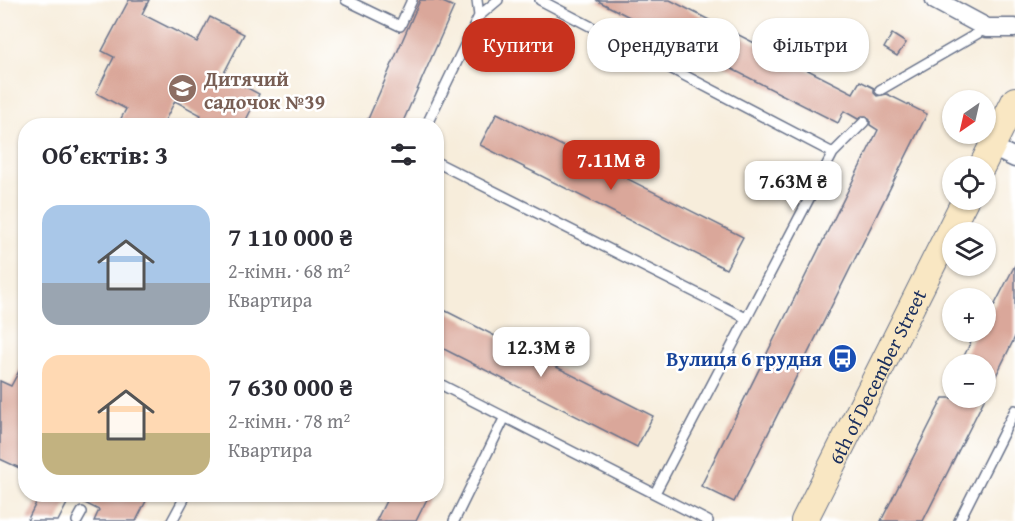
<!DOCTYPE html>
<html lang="uk">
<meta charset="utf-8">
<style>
:root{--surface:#fff;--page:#f7f7f7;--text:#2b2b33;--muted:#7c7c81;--accent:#c8321e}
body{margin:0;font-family:"Gentium Book Plus",serif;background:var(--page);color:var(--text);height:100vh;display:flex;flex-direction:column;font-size:22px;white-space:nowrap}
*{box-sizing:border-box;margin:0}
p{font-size:20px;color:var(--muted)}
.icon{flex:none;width:33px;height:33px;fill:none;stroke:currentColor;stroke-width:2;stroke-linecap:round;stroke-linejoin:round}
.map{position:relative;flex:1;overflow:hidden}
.side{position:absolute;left:18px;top:118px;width:426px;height:384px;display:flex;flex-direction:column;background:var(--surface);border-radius:24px;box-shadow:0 2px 4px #0004}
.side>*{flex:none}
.guide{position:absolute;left:462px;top:18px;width:462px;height:54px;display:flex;gap:12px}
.needle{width:39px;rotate:214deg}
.controls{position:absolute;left:942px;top:90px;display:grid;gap:12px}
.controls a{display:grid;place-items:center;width:54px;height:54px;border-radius:50%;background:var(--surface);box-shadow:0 2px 4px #0004;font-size:30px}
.price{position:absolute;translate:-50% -51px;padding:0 14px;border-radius:12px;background:#fff;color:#222;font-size:20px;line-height:39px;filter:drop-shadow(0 2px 3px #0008)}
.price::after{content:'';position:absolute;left:50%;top:36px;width:18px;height:14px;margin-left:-9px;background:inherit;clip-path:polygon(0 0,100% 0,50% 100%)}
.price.current{background:var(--accent);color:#fff}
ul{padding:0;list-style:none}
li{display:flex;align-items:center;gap:18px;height:150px;padding:0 24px}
li span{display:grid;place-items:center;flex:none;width:168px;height:120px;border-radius:18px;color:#555}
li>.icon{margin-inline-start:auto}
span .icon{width:72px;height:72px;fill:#fffc;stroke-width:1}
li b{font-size:26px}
h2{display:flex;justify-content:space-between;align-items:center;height:72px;padding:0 24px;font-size:26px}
.chip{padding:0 21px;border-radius:24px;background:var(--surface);box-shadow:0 2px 4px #0004;font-size:21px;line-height:54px}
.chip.current{background:var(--accent);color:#fff}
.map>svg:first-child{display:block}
</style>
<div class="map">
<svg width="1015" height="521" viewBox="0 0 1015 521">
<rect width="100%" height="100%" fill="#fff"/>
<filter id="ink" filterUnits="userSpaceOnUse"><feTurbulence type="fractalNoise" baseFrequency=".0167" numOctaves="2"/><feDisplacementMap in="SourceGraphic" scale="12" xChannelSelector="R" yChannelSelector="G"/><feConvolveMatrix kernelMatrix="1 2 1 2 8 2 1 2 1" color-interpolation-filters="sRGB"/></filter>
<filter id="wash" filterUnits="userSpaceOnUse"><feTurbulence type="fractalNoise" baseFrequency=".008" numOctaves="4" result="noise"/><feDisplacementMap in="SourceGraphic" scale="24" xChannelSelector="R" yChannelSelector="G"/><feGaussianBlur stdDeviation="1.35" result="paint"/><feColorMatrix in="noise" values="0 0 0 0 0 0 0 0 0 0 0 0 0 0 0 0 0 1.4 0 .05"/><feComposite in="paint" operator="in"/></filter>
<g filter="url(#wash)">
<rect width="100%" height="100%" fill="#f7eddb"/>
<g id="blocks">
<path fill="#daa79a" d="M129,0H149L142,14L197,42L210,17L244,34L223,75L259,94L243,126H196L201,115L175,101L162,126H117L126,109L96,93L114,57L102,51Z
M420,0H438L454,7L401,126H365Z
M596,0H670L853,93L860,81L874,88V93L877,96L887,94L927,114L734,502L701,486L878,130L870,125V120L866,116H862L858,119L844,111L838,123Z
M892,34L906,43L897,56L884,48Z
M497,113L743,237L726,269L480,145Z
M1015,265V337L986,396V364H960L976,332H986V304L993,308Z
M436,306L653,416L637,447L436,345Z
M26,358V471L0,459V381L11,386Z
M943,398H985L923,521H881Z
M40,495H149L136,521H94L99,510L71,496L58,521H27Z
M389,495H429L416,521H376Z"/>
</g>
</g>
<g filter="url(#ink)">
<use href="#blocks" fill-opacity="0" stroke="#68728a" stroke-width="1.5"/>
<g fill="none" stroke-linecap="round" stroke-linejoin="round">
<defs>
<path id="lane" d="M346,0L400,26L412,0
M477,0L479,16
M540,0L833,153L864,122
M880,90L987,28
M426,126L479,16L498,0
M436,162L746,318
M436,382L708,521
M655,493L833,153
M77,521L82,512
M172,521L186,495
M454,521L505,417
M959,521L1015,410"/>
<path id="street" d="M935,0L987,28H1015
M992,147L1015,158"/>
<g id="secondary">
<path d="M982,166L1015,100"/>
<path id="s1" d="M804,521L965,200"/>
</g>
</defs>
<use href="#lane" stroke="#68728a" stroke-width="12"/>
<use href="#street" stroke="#68728a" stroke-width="21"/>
<use href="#secondary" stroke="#68728a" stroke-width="28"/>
<use href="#lane" stroke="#fff" stroke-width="9"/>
<use href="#street" stroke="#fff" stroke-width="18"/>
<use href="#secondary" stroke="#f9e7c3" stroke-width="26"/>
</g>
</g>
<defs>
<symbol id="school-disc" viewBox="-11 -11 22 22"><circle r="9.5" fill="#8d6e63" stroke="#fff"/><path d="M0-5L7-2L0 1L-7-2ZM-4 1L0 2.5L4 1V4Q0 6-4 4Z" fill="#fff"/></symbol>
<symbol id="bus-disc" viewBox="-11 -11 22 22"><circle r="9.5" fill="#1a4fb4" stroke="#fff"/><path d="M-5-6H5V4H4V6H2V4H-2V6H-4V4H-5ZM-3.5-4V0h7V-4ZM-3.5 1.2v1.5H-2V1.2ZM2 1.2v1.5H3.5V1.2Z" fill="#fff"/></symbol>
</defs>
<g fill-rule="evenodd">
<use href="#school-disc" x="166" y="72" width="33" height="33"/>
<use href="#bus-disc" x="826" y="342" width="33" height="33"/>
</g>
<g text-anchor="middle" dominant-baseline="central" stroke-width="5" stroke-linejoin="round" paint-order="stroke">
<g font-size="20" font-weight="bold" fill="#785e54" stroke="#fff" text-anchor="start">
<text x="204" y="78">Дитячий<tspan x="204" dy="23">садочок №39</tspan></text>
</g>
<g font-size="20" font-weight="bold" fill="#164399" stroke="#fff" text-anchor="end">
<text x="822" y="358">Вулиця 6 грудня</text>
</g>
<g font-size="20" fill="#1b2f5e" stroke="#fff">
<text stroke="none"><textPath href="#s1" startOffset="162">6th of December Street</textPath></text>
</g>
</g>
</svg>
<div class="controls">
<a><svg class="needle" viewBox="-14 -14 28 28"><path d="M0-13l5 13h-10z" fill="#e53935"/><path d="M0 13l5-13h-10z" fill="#7c7c81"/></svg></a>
<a><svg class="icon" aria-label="locate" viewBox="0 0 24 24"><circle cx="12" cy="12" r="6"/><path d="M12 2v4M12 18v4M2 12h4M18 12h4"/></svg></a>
<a><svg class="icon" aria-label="layers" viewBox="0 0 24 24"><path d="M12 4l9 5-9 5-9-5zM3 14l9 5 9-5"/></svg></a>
<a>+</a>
<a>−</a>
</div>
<b class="price current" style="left:611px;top:191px">7.11M ₴</b>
<b class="price" style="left:793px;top:212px">7.63M ₴</b>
<b class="price" style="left:541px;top:378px">12.3M ₴</b>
<div class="guide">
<a class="chip current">Купити</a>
<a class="chip">Орендувати</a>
<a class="chip">Фільтри</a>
</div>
<section class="side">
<h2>Об’єктів: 3<svg class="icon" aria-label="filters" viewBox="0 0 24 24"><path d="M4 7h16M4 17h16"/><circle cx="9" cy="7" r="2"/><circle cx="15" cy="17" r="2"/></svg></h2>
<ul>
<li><span style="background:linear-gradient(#a9c7e8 65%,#9aa5b1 0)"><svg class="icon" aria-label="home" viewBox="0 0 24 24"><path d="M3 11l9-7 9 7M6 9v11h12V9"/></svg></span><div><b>7 110 000 ₴</b><p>2-кімн. · 68 m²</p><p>Квартира</p></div></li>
<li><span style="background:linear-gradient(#ffd9b3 65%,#c2b280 0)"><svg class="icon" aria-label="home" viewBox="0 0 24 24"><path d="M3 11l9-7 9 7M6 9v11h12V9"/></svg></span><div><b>7 630 000 ₴</b><p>2-кімн. · 78 m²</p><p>Квартира</p></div></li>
</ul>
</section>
</div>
